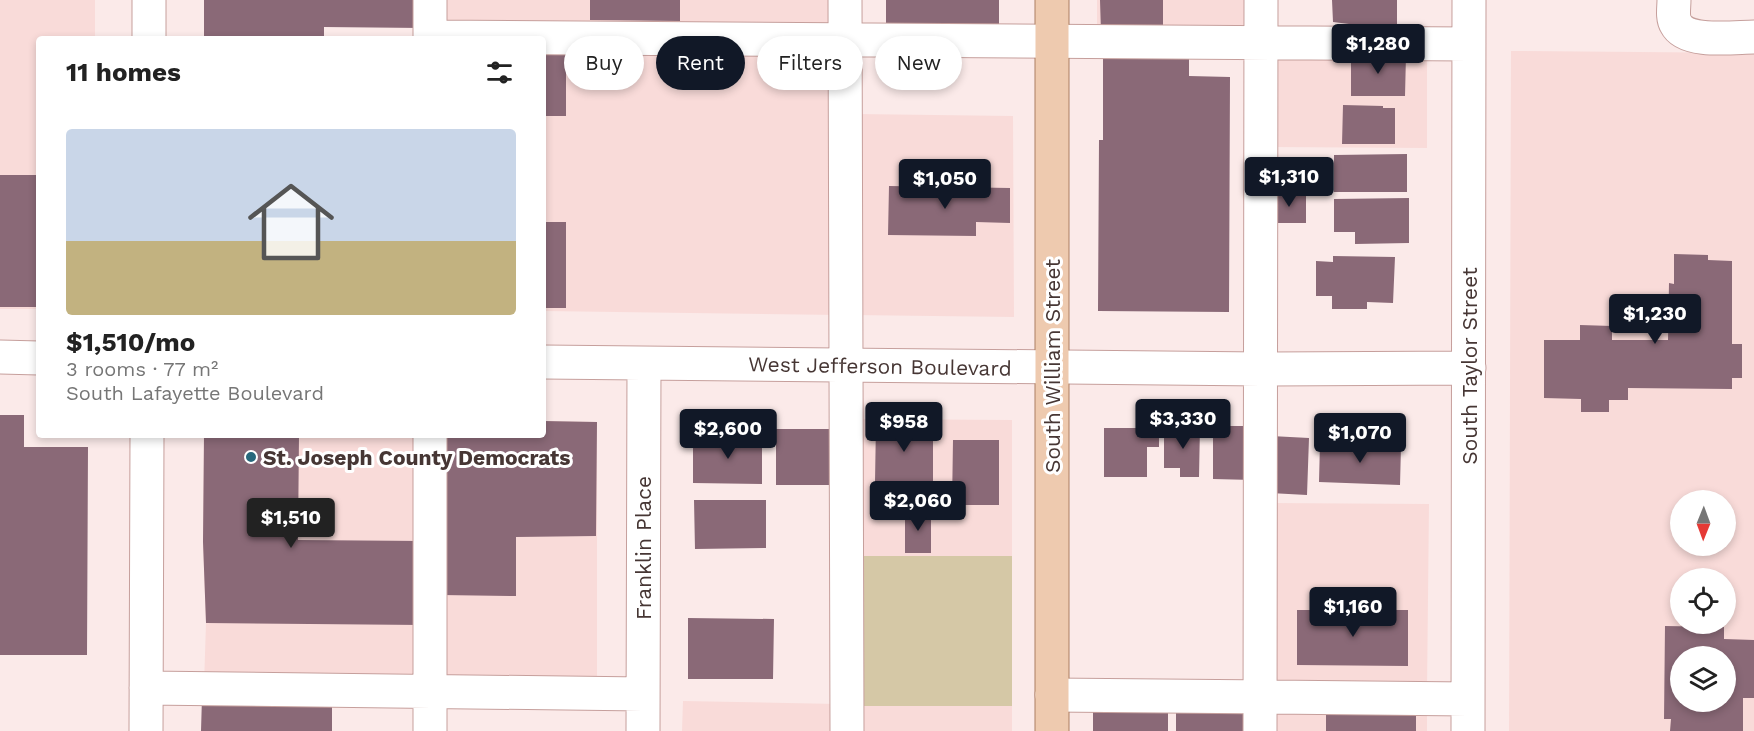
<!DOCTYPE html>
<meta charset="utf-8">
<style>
:root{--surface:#fff;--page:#f2f2f2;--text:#222;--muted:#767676;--line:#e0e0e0;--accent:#111827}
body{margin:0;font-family:"Work Sans",sans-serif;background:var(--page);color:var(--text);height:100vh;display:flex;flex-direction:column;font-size:22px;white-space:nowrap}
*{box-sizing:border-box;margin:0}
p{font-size:20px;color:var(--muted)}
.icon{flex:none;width:33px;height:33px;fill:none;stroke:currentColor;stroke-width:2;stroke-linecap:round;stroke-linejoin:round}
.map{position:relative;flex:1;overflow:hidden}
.panel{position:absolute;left:36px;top:36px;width:510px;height:402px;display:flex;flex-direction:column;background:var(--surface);border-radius:6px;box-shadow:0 3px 9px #0003}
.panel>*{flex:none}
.hud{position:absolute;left:564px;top:36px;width:570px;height:54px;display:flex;gap:12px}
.needle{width:39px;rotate:181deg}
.tools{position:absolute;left:1670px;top:490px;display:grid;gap:12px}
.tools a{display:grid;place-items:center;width:66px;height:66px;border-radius:50%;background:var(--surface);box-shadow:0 3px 9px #0003;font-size:30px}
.price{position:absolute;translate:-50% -51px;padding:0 14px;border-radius:6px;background:var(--accent);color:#fff;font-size:20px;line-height:39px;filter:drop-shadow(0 2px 3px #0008)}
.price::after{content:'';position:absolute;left:50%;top:36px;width:18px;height:14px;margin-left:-9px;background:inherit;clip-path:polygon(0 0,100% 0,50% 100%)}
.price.selected{background:#222;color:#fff}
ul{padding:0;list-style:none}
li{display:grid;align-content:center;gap:12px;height:318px;padding:0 30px}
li+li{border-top:2px solid var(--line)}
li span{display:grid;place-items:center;height:186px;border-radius:6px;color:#555}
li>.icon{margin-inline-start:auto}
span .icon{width:108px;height:108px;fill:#fffc;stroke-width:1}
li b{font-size:26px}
h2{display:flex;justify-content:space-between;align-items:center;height:72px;padding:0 30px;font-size:26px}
.chip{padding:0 21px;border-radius:27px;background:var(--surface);box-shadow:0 3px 9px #0003;font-size:21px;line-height:54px}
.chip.selected{background:var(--accent);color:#fff}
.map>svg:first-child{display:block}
</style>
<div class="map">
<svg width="1754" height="731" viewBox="0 0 1754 731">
<rect width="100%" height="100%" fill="#fbeae9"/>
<path fill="#f9dbd9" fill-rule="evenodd" d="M0,0H95V39H39V309H0Z
M443,0H839V33L443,28Z
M1097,0H1252V33L1097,32Z
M543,47L840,48V315L543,311Z
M1271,51H1427V148L1271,147Z
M1511,51L1754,53V731H1509ZM1680,501H1725V546H1680ZM1680,579H1725V624H1680ZM1680,657H1725V702H1680Z
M856,114L1013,116L1014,317L853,315Z
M855,419L1012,420V556H854Z
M543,421L597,422V685L440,682L442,435H543Z
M204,435H424L423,686L204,685L206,623L203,542Z
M1269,503L1429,504L1427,690H1270Z
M683,701L838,704V731H682Z
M854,706H1012V731H854Z
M1268,706L1427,707V731H1268Z"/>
<path fill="#d5c8a6" d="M854,556H1012V706H854Z"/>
<path fill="#8a6977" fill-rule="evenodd" d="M204,0H422V28L324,27V39H204Z
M590,0H680V21L590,20Z
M886,0H999V27H886Z
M1100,0H1163V32H1101Z
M1332,0H1397V34H1348L1349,24L1333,22Z
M543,47H566V116H543Z
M1103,52H1189V76L1230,77L1229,312L1098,311L1099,140H1103Z
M1351,54L1406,55L1405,96H1351Z
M1343,105L1383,106V108H1395V144H1342Z
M1407,154V192H1334V155Z
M0,175H39V307H0Z
M889,186L1010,188V223L976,222V236L888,235Z
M1272,193H1306V223H1272Z
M1409,198V243L1355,244V232H1334V199Z
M543,222H566V308H543Z
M1674,254L1708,255V260L1732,261V344H1742V378H1732V389L1628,388V400H1609V412H1581V399L1544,398V340H1580V325L1612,326V340H1668L1669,283L1674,284Z
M1333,256L1395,257L1393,303L1367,302V309H1332V296H1316V261L1333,262Z
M0,415H24V447H88L87,655H0Z
M543,421L597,422L596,536L516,537V596L441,595L442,435H543Z
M876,423L933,424V483L875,482Z
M1164,426H1200L1199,477H1180V468H1164Z
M1213,426H1253V480L1213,479Z
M1104,428H1159V447H1147V477H1104Z
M776,429H832V485H776Z
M204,435H299L298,540L422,541V625L206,623L203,542Z
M693,435L762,436V484L693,483Z
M1271,436L1309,438L1307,495L1269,493Z
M953,440H999V505H952Z
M1320,443L1401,446L1400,485L1319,482Z
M694,500H766V548L695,549Z
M905,511H931V553H905Z
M1297,610H1408V666L1297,665Z
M688,618L774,619L773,679H688Z
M1665,626L1724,627V639L1754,640V698H1743V731H1670L1671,719H1664ZM1680,657H1725V702H1680Z
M202,697L332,699V731H201Z
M1168,705V731H1093V711Z
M1176,705H1246V731H1176Z
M1326,705L1416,715V731H1326Z"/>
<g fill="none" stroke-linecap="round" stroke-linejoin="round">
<defs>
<path id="minor" d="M430,0V39
M845,0L847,731
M1674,0C1674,7 1672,18 1676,24C1686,44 1735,37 1754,37
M430,37L1469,44
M149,39V0
M0,357L39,358
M543,362L1261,369L1469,368
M430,435V731
M146,688L643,694
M1052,695L1468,699
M146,731L147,435
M643,731L644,364
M1260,731L1261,0
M1468,731L1469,0"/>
<path id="major" d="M1052,0V731"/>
</defs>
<use href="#minor" stroke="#c69f9c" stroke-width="35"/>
<use href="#major" stroke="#ac7f62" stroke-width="35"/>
<use href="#minor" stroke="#fff" stroke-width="33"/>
<use href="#major" stroke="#eecaaf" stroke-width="33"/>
</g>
<circle fill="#27687c" stroke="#fff" stroke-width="2" cx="251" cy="457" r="6"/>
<g text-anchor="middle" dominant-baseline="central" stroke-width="6" stroke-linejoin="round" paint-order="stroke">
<g font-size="21" fill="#463634" stroke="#fff">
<text transform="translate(880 366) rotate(1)">West Jefferson Boulevard</text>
<text transform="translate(1052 366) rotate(-90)">South William Street</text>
<text transform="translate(1469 366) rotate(-90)">South Taylor Street</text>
<text transform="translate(643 548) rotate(-90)">Franklin Place</text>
</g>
<g font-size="21" font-weight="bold" fill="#463634" stroke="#fff" text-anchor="start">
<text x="263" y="457">St. Joseph County Democrats</text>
</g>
</g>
</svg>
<div class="tools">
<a><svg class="needle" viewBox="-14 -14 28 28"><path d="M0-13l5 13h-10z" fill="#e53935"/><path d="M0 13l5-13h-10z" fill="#767676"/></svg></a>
<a><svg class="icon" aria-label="locate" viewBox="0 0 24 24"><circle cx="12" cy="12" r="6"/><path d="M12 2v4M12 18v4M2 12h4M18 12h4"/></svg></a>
<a><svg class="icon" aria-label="layers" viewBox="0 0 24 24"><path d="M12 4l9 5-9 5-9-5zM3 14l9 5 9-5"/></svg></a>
</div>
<b class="price" style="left:1378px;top:75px">$1,280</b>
<b class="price" style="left:1289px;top:208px">$1,310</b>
<b class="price" style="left:945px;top:210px">$1,050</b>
<b class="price" style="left:1655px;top:345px">$1,230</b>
<b class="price" style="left:1183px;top:450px">$3,330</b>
<b class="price" style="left:904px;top:453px">$958</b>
<b class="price" style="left:728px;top:460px">$2,600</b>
<b class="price" style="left:1360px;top:464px">$1,070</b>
<b class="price" style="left:918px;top:532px">$2,060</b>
<b class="price selected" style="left:291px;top:549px">$1,510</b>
<b class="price" style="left:1353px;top:638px">$1,160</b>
<div class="hud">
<a class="chip">Buy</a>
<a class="chip selected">Rent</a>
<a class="chip">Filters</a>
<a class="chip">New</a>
</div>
<section class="panel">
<h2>11 homes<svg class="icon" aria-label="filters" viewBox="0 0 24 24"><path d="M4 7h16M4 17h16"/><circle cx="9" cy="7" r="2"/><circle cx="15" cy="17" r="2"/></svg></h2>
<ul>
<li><span style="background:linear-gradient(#c9d6e8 60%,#c2b280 0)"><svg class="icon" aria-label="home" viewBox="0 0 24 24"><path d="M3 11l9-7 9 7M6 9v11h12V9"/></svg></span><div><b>$1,510/mo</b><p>3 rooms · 77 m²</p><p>South Lafayette Boulevard</p></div></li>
</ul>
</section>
</div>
